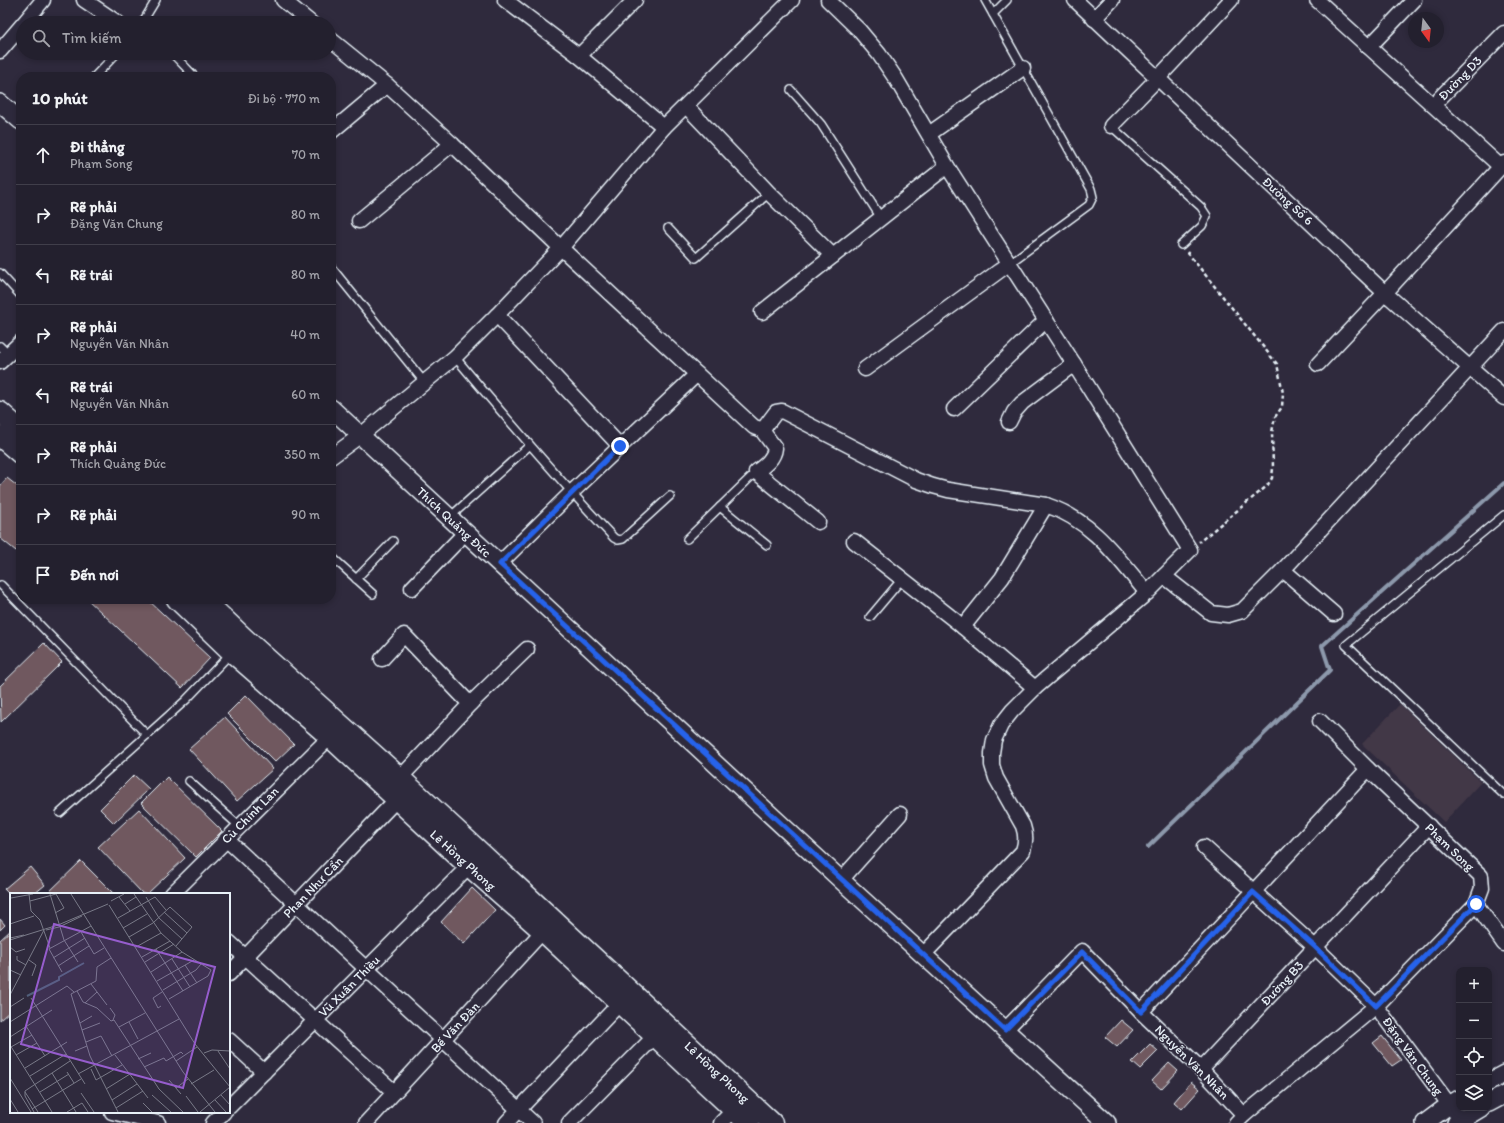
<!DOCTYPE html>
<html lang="vi">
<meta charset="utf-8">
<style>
:root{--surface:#23202e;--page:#2f2d3a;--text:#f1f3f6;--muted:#a3a3aa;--line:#403e4a}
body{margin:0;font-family:Itim,sans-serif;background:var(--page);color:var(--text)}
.controls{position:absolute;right:12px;bottom:12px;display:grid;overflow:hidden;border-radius:8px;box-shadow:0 2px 6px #0003}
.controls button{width:36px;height:36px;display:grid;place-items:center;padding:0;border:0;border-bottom:1px solid var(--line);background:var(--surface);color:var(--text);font:20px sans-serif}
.compass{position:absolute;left:1408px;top:12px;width:36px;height:36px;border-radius:50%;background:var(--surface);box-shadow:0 2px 6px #0003;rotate:165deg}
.stop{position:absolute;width:12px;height:12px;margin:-9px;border:3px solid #2563eb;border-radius:50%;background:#fff}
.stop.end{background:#2563eb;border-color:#fff;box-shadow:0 1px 4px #0008}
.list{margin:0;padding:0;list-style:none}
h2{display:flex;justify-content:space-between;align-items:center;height:52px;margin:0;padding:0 16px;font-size:17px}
h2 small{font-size:13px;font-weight:400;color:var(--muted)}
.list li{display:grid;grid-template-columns:26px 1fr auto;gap:12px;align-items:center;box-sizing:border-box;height:60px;padding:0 16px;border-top:1px solid var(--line)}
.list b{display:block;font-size:15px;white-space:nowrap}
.list p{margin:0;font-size:13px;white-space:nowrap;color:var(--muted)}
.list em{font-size:13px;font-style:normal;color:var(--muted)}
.icon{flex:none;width:22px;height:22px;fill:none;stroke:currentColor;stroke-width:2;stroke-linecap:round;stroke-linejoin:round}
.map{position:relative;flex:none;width:1504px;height:1123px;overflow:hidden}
.search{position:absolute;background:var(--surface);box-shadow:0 2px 6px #0003;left:16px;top:16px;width:320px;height:44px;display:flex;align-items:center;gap:10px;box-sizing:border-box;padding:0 14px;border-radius:22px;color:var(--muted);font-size:15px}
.panel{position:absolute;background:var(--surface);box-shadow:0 2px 6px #0003;left:16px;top:72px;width:320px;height:532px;border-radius:16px}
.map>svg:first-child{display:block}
.built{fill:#423847}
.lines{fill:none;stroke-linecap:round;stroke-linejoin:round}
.stream{stroke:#8d99ac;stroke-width:4}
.building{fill:#6f595e;stroke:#e8f1f8}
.service-casing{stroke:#e8f1f8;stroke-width:10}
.minor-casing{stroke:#e8f1f8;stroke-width:17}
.tertiary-casing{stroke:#e8f1f8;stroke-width:20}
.secondary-casing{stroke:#e8f1f8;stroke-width:23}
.path{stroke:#e8f1f8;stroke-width:2.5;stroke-dasharray:4 3;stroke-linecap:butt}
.service{stroke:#2f2a3d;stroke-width:7}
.minor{stroke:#2f2a3d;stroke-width:14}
.tertiary{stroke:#2f2a3d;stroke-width:17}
.secondary{stroke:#2f2a3d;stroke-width:20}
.route{stroke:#2563eb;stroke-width:5}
.labels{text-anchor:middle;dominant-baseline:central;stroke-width:3;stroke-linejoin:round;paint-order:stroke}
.street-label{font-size:13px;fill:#e8f1f8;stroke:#2f2a3d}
.inset-river{fill:none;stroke:#515f7a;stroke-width:2}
.inset-road{fill:none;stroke:#797a88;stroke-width:1}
.view{fill:#965dcd;fill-opacity:0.15;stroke:#965dcd;stroke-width:2}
.inset-edge{fill:none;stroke:#e8f1f8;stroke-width:2}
</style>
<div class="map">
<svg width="1504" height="1123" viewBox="0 0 1504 1123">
<rect width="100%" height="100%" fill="#2f2a3d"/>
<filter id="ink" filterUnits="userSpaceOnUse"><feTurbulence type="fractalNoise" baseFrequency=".025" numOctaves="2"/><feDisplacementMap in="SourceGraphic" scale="8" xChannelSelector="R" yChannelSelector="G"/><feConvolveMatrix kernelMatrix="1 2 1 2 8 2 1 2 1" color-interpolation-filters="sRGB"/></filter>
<g filter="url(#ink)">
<path class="built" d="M1400,704L1481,782L1444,822L1362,744Z"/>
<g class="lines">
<path class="stream" d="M1148,847L1330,670L1322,646L1504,483"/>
</g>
<g class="building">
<path d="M7,478L21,489V545L16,551L0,538V486Z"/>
<path d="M87,599H147L210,658L182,688Z"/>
<path d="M44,643L62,662L1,722L0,686Z"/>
<path d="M246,695L294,744L275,762L227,714Z"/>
<path d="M225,717L273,769L237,801L189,749Z"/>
<path d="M134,775L149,789L114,823L100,809Z"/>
<path d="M167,777L222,831L196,857L141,803Z"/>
<path d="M139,809L185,858L147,894H143L98,847Z"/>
<path d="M81,861L114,894H47Z"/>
<path d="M30,867L45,885L34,894H11V896L4,889Z"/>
<path d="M472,888L495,910L464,944L441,922Z"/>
<path d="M0,919L5,925L0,930Z"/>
<path d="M11,930V1010L0,1020V940Z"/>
<path d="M1121,1020L1133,1030L1117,1047L1105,1037Z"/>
<path d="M1382,1036L1401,1060L1392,1066L1373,1043Z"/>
<path d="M1150,1044L1158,1051L1140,1069L1132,1062Z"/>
<path d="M1169,1063L1178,1071L1161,1089L1152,1081Z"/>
<path d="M1191,1082L1200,1089L1182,1109L1174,1102Z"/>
</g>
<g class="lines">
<defs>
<g id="service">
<path d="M985,0L1091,189L1093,197L1089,205L1010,263"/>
<path d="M993,14L1007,0"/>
<path d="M142,23L156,0"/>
<path d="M172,53L195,77"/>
<path d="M94,77L117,53"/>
<path d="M791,90L821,124L881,218"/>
<path d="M1111,126L1201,207L1207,216L1202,226L1181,245"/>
<path d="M668,228L696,258L769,193"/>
<path d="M331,267L425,383"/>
<path d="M0,273L21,296"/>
<path d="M0,346L8,354"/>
<path d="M455,357C507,419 559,480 614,538L618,540L623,539L670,496"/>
<path d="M720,507L767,545"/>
<path d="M1504,515L1346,645L1504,795"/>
<path d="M450,517L529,446"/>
<path d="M687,539L756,472"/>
<path d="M331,556L373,594"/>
<path d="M356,579L393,541"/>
<path d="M1,585L147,735"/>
<path d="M870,617L902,579"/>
<path d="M189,781L239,826"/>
<path d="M60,813L186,700L231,653"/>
</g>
<g id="minor">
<path d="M84,0L118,23"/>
<path d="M283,0L311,23"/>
<path d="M505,0L579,56L664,127"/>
<path d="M828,0L859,30L879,54L896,79L947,166L1074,364L1190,550L1147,593L1035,688L1012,711L1001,725L994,740L992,753V765L996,778L1023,826C1026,835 1026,841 1023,851L923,955"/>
<path d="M1075,0L1385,293L1504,398"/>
<path d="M1317,0L1501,167"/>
<path d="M1094,19L1112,0"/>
<path d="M24,23L43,0"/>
<path d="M329,38L387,85L452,144L561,248L754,427L761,429L764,428L776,412L782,411L916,480L933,486L948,490L1046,505C1092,520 1117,557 1147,593"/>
<path d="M1369,47L1414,0"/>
<path d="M0,51L23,24"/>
<path d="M579,56L635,0"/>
<path d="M1433,105L1504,33"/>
<path d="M686,106L769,193L833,256L947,166"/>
<path d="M1111,126L1158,78L1231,0"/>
<path d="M331,132L387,85"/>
<path d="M929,134L1023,68"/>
<path d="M359,221L452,144"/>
<path d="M762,312L833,256"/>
<path d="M497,315L620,446"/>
<path d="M0,362L21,342"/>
<path d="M1318,364L1385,293L1504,163"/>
<path d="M865,369L1010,263"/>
<path d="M954,409L1046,320"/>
<path d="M1009,422L1014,412L1022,403L1074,364"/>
<path d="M761,429L775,448C774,459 764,466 756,472L818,522"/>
<path d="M331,457L361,435L455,357L497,315L561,248L664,127L792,0"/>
<path d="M854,541L957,622L1035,688"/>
<path d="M499,564L571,493L697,374"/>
<path d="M1283,570L1334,614"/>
<path d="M1164,576L1211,613L1228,615L1242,611L1283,570L1504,331"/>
<path d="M412,588L466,532"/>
<path d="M963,627L1002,578L1046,505"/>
<path d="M382,659L404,635L470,704L400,778"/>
<path d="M470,704L527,649"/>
<path d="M226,839L533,1123"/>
<path d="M1204,847L1315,947L1376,1006L1463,1123"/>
<path d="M841,880L900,814"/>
<path d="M172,894L330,737"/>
<path d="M1476,904L1504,944"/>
<path d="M229,942L394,1092"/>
<path d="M229,974L397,799"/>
<path d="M1141,1012L1368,769"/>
<path d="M1005,1030L1082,951L1141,1012L1201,1069L1244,1115"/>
<path d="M229,1040L264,1072"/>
<path d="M1201,1069L1429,826"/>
<path d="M229,1107L469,866"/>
<path d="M112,1112L158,1123"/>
<path d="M213,1123L224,1112"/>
<path d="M366,1123L543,931"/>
<path d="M506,1123L620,1003"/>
<path d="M569,1123L655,1036"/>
<path d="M721,1123L734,1110"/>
<path d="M1236,1123L1244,1115L1376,1006L1476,904L1482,888L1481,876L1368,769L1320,721"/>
</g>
<g id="tertiary">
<path d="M0,103L21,121"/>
<path d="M331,408L841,880L1107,1123"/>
<path d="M1489,1082L1504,1074"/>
<path d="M1489,1103L1504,1095"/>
<path d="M1425,1123L1449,1105L1459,1099"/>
<path d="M1456,1123L1481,1108"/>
</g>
<g id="secondary">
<path d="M0,412L21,431"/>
<path d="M0,436L21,454"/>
<path d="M177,599L232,652L330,737L459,857L543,931L748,1123"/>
<path d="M203,599L245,639L400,778L772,1123"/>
</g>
</defs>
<use href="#service" class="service-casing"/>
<use href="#minor" class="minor-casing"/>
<use href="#tertiary" class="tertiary-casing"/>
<use href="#secondary" class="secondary-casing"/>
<path class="path" d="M1187,252L1277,364L1283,393L1282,407L1275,417L1272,432L1273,468L1272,478L1267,486L1199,542"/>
<use href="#service" class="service"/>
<use href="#minor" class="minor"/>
<use href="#tertiary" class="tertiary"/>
<use href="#secondary" class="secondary"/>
</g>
</g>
<g class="lines" filter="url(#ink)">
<path class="route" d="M620,446L500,564L1005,1030L1082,952L1141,1012L1253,892L1315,947L1376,1006L1476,904"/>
</g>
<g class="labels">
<g class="street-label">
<text transform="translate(1460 78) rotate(-46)">Đường D3</text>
<text transform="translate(1288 201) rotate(43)">Đường Số 6</text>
<text transform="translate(454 522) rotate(43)">Thích Quảng Đức</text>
<text transform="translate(250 815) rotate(-45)">Cù Chính Lan</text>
<text transform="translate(1450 847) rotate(44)">Phạm Song</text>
<text transform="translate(463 860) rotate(42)">Lê Hồng Phong</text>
<text transform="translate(313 887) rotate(-46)">Phan Như Cẩn</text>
<text transform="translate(1282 983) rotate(-47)">Đường B3</text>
<text transform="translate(349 986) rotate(-45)">Vũ Xuân Thiều</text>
<text transform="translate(455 1027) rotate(-47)">Bế Văn Đàn</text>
<text transform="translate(1413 1056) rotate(54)">Đặng Văn Chung</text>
<text transform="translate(1192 1062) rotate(45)">Nguyễn Văn Nhân</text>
<text transform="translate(717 1072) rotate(43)">Lê Hồng Phong</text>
</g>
</g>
<g transform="translate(10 893)">
<rect width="220" height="220" fill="#2f2a3d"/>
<path class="inset-river" d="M17,103L49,87V84L74,70"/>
<path class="inset-road" d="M19,1L21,18L30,27L40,55M40,1L54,47L68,69M61,1L173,179L205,219M124,1L151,40L172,59L201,77L198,83L159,106M109,4L120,18M136,4L149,25L172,46M1,5L23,1M20,8L46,1L54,15L45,20M101,8L114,1M115,11L126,4M99,12L185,151L220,194M154,19L177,40M108,25L145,4L156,17M0,31L24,23M113,35L137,21M36,37L49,34L72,23M71,39L84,61L94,55M119,44L143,30L160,14L182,34L166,53M0,45L14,42M0,47L48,32L98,11M0,54L6,59L15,56M126,54L151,40M146,56L173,98M7,63V67L16,72M132,64L160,48M43,65L75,45M101,65L87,74L86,88L61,101L80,163L108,219M162,66L180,94M19,67L26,72L22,83M135,69L164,51M175,72L187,90M48,73L79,53M0,77L11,82M52,79L39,56L81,33M141,79L172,59M147,88L184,67M81,91L97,112M153,97L186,77L191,71M67,98L73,109L87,115L101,128L104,127L149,196L173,219M0,102L34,37M21,105L75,191M75,110L87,99M151,113L148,115L143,105L152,99M0,114L14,105M100,115L105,122L103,127M0,129L57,93L64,99M119,129L128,146M70,130L82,123M16,133L35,163M109,134L135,120M72,137L90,130M0,144L42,117M76,149L91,143L102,163M0,152L42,219M1,154L22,142M65,158L77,153M208,158L220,176M194,160L202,157L220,158M6,162L27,150M105,162L138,205M128,166L141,160M166,168L187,154M134,174L154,165L156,168L171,159L173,161M15,175L57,149M81,176L86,187L112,172M57,179L64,190M42,180L66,219M68,181L169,126M20,183L56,161M0,185L21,219M159,187L171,201M181,191L204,177M166,195L178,186M96,196L120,181M15,199L28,219M30,199L59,181M71,200L84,219M142,202L161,219M211,202L220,212M176,203L188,219M0,206L8,219M102,207L127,191M205,207L216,219M133,210L142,219M106,215L133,198M22,216L71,186M24,219L15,203V198L60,168M57,219L72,210L78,219M190,219L220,194"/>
<path class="view" d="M44,31L205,74L173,195L11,151Z"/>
<rect width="220" height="220" class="inset-edge"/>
</g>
</svg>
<div class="controls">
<button>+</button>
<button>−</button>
<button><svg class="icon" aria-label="locate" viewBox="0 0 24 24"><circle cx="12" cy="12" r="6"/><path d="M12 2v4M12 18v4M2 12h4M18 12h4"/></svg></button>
<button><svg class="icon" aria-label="layers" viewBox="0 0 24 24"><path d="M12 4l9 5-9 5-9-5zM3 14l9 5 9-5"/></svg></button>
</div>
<svg class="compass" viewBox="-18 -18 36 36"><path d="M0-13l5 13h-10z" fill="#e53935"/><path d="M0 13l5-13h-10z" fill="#a3a3aa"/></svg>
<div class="stop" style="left:1476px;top:904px"></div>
<div class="stop end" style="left:620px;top:446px"></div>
<div class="search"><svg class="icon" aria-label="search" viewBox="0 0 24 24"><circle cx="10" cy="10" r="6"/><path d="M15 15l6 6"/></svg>Tìm kiếm</div>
<section class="panel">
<h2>10 phút<small>Đi bộ · 770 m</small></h2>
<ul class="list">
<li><svg class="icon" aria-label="ahead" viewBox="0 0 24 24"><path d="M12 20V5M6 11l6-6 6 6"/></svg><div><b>Đi thẳng</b><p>Phạm Song</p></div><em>70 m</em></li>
<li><svg class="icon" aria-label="right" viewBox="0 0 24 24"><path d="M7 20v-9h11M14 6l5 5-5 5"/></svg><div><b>Rẽ phải</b><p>Đặng Văn Chung</p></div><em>80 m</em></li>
<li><svg class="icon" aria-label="left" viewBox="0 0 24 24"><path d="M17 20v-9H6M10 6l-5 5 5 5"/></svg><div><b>Rẽ trái</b></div><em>80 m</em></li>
<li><svg class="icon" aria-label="right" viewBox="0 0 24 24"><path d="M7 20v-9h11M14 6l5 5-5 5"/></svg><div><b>Rẽ phải</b><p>Nguyễn Văn Nhân</p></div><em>40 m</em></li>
<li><svg class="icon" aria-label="left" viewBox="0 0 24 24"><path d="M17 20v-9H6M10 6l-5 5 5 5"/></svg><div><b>Rẽ trái</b><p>Nguyễn Văn Nhân</p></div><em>60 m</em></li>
<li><svg class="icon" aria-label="right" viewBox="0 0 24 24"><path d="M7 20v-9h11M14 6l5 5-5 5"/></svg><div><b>Rẽ phải</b><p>Thích Quảng Đức</p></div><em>350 m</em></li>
<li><svg class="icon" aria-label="right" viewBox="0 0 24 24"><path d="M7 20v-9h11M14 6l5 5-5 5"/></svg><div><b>Rẽ phải</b></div><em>90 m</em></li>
<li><svg class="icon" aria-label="arrive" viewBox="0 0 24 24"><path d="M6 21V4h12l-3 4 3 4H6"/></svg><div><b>Đến nơi</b></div></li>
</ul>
</section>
</div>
